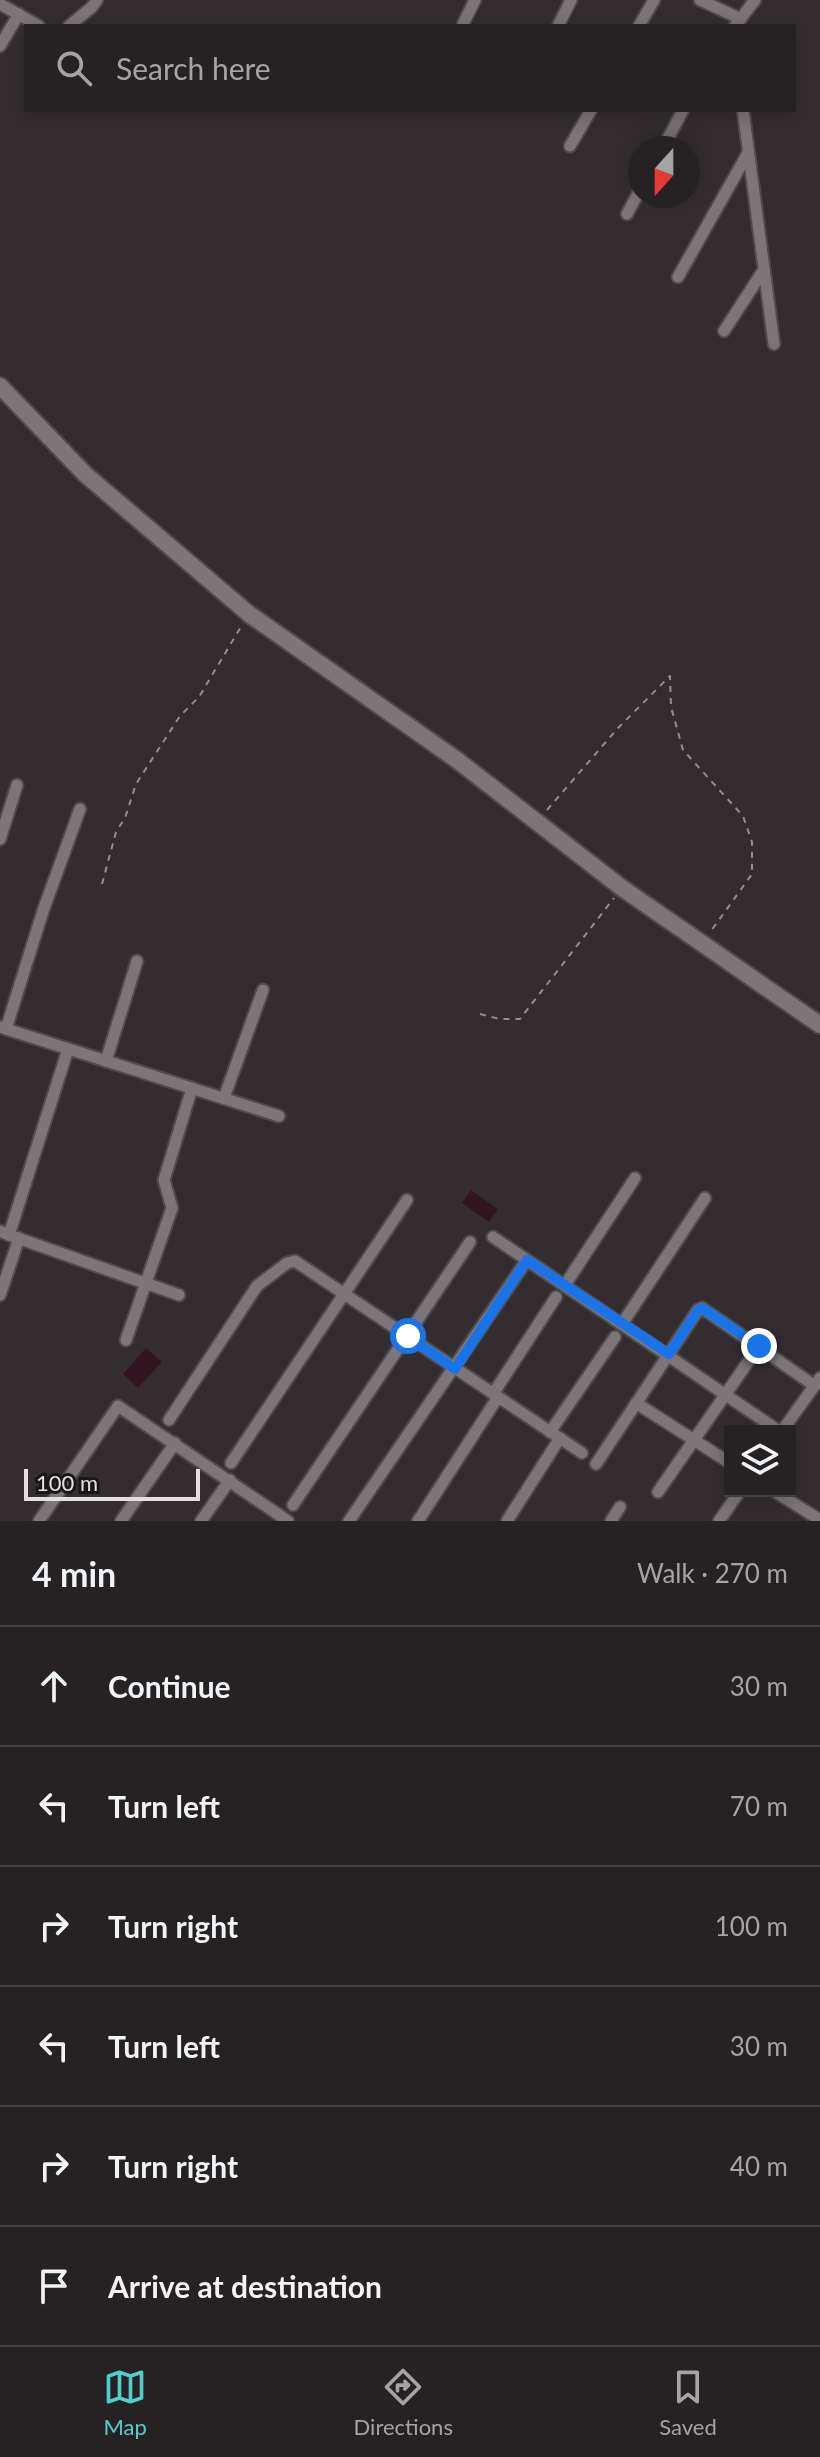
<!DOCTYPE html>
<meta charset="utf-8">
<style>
:root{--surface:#262223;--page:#2e2a2b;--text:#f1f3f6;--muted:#a4a4a6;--line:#423f41;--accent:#53cdca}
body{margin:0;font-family:Lato,sans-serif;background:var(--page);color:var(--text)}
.controls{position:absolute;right:24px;bottom:24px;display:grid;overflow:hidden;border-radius:0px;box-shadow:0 4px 20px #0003}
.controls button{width:72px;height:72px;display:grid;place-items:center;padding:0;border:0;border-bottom:2px solid var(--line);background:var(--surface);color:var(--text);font:40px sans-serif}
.compass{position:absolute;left:628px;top:136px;width:72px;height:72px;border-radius:50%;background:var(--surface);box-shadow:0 4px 20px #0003;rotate:201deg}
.scale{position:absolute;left:24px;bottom:20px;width:176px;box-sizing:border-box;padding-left:8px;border:4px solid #e3dfe1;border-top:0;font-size:22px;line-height:28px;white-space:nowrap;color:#e3dfe1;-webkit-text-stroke:6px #191617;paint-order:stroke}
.stop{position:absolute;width:24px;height:24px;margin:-18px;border:6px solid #1a73e8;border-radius:50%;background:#fff}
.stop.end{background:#1a73e8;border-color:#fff;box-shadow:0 2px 8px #0008}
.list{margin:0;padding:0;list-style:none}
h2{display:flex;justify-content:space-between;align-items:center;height:104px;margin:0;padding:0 32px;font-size:34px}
h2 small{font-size:26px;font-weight:400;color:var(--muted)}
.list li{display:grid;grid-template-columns:52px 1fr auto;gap:24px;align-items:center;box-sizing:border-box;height:120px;padding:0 32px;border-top:2px solid var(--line)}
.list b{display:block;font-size:30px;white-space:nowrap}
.list em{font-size:26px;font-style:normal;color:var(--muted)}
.icon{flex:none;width:44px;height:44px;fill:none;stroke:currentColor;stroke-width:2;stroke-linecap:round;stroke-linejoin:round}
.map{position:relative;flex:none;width:820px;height:1521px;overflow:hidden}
.search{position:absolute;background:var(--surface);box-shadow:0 4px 20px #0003;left:24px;right:24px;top:24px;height:88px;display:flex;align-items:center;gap:20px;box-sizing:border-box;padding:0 28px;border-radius:0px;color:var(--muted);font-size:30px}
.sheet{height:824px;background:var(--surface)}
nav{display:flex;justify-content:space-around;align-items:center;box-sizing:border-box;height:112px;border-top:2px solid var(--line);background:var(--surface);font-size:22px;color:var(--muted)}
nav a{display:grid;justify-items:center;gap:4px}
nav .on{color:var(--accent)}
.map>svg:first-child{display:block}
.water{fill:#311622}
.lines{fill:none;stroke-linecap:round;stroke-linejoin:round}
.street-casing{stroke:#4f4a4c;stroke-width:15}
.secondary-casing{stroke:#4f4a4c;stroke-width:20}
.path{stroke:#938e90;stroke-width:2;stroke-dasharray:6 6;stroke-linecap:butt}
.street{stroke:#7d7578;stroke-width:11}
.secondary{stroke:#7d7578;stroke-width:16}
.route{stroke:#1a73e8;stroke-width:10}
</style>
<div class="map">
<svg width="820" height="1521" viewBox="0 0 820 1521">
<rect width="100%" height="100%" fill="#332d2f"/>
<g class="water">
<path d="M471,1190L498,1209L489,1222L462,1203Z"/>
<path d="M146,1348L162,1362L138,1388L123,1374Z"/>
</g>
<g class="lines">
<defs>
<g id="street">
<path d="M700,0L741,19"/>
<path d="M0,4L39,26"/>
<path d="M463,24L475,0"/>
<path d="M69,26L92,7L97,0"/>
<path d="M558,26L571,0"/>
<path d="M639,26L654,0"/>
<path d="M735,26L755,0"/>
<path d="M0,46L19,14"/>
<path d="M743,110L774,344"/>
<path d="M570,146L591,110"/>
<path d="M663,148L683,110"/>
<path d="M627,214L640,190"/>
<path d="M678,277L748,153"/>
<path d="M724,331L763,271"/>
<path d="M0,839L17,785"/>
<path d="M1,1027L6,1029L43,911L80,809"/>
<path d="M6,1029L279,1116"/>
<path d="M106,1061L137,961"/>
<path d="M224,1098L263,990"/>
<path d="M0,1231L9,1235L68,1049"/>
<path d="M9,1235L179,1295"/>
<path d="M493,1237L779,1431"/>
<path d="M565,1285L635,1178"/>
<path d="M0,1295L19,1238"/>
<path d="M622,1324L705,1198"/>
<path d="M126,1340L172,1208L164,1180L192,1088"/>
<path d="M493,1394L556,1297"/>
<path d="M636,1403L730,1463"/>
<path d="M169,1420L257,1286L287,1263L295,1261L582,1453"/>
<path d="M782,1431L820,1378"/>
<path d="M550,1432L615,1337"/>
<path d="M231,1463L407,1200"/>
<path d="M596,1464L698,1310L702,1308L815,1386"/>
<path d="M774,1491L820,1520"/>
<path d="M658,1492L759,1346"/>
<path d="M293,1505L470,1242"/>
<path d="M39,1521L118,1406L288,1521"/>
<path d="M121,1521L175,1443"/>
<path d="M201,1521L230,1480"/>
<path d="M349,1521L527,1260"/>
<path d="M418,1521L498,1397"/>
<path d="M507,1521L560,1438"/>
<path d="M611,1521L620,1507"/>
<path d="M719,1521L740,1491"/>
</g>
<path id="secondary" d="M0,386L86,475L249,614L457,760L622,888L820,1025"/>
</defs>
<use href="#street" class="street-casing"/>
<use href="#secondary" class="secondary-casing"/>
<g class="path">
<path d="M547,810L618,728L670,676L671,707L683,750L743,816L752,842V874L711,931"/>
<path d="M102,884L116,832L125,818L136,784L180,716L199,697L242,625"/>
<path d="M480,1014L500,1019H520L614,898"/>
</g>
<use href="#street" class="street"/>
<use href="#secondary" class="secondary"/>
</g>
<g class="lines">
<path class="route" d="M408,1336L455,1369L527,1260L669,1354L698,1310L702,1308L759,1346"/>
</g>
</svg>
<div class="controls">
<button><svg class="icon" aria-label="layers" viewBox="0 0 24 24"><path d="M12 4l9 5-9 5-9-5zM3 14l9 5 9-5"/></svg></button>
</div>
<svg class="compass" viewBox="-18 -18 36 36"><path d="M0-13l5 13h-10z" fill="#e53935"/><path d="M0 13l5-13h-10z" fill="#a4a4a6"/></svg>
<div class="scale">100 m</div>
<div class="stop" style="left:408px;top:1336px"></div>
<div class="stop end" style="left:759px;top:1346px"></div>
<div class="search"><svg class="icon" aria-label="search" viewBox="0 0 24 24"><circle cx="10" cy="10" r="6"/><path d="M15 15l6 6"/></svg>Search here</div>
</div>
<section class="sheet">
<h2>4 min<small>Walk · 270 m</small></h2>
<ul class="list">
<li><svg class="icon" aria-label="ahead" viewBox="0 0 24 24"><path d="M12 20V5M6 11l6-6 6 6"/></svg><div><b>Continue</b></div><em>30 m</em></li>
<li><svg class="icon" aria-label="left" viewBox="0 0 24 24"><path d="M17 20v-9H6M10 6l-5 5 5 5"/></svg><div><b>Turn left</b></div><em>70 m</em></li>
<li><svg class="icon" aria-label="right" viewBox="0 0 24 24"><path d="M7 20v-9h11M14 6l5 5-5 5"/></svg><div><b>Turn right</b></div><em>100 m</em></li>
<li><svg class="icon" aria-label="left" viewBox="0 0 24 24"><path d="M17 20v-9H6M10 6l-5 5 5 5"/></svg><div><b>Turn left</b></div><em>30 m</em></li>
<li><svg class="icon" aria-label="right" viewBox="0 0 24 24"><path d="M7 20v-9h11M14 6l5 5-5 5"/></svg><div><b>Turn right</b></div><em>40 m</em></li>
<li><svg class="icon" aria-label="arrive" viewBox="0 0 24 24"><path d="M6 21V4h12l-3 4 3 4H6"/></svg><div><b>Arrive at destination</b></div></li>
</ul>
</section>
<nav>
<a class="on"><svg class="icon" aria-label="map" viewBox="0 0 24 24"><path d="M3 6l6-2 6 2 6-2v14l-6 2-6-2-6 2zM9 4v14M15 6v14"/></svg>Map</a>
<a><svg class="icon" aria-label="directions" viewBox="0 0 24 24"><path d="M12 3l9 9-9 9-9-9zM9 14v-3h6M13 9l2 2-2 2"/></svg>Directions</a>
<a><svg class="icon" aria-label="saved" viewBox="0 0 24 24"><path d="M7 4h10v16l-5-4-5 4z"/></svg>Saved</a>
</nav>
